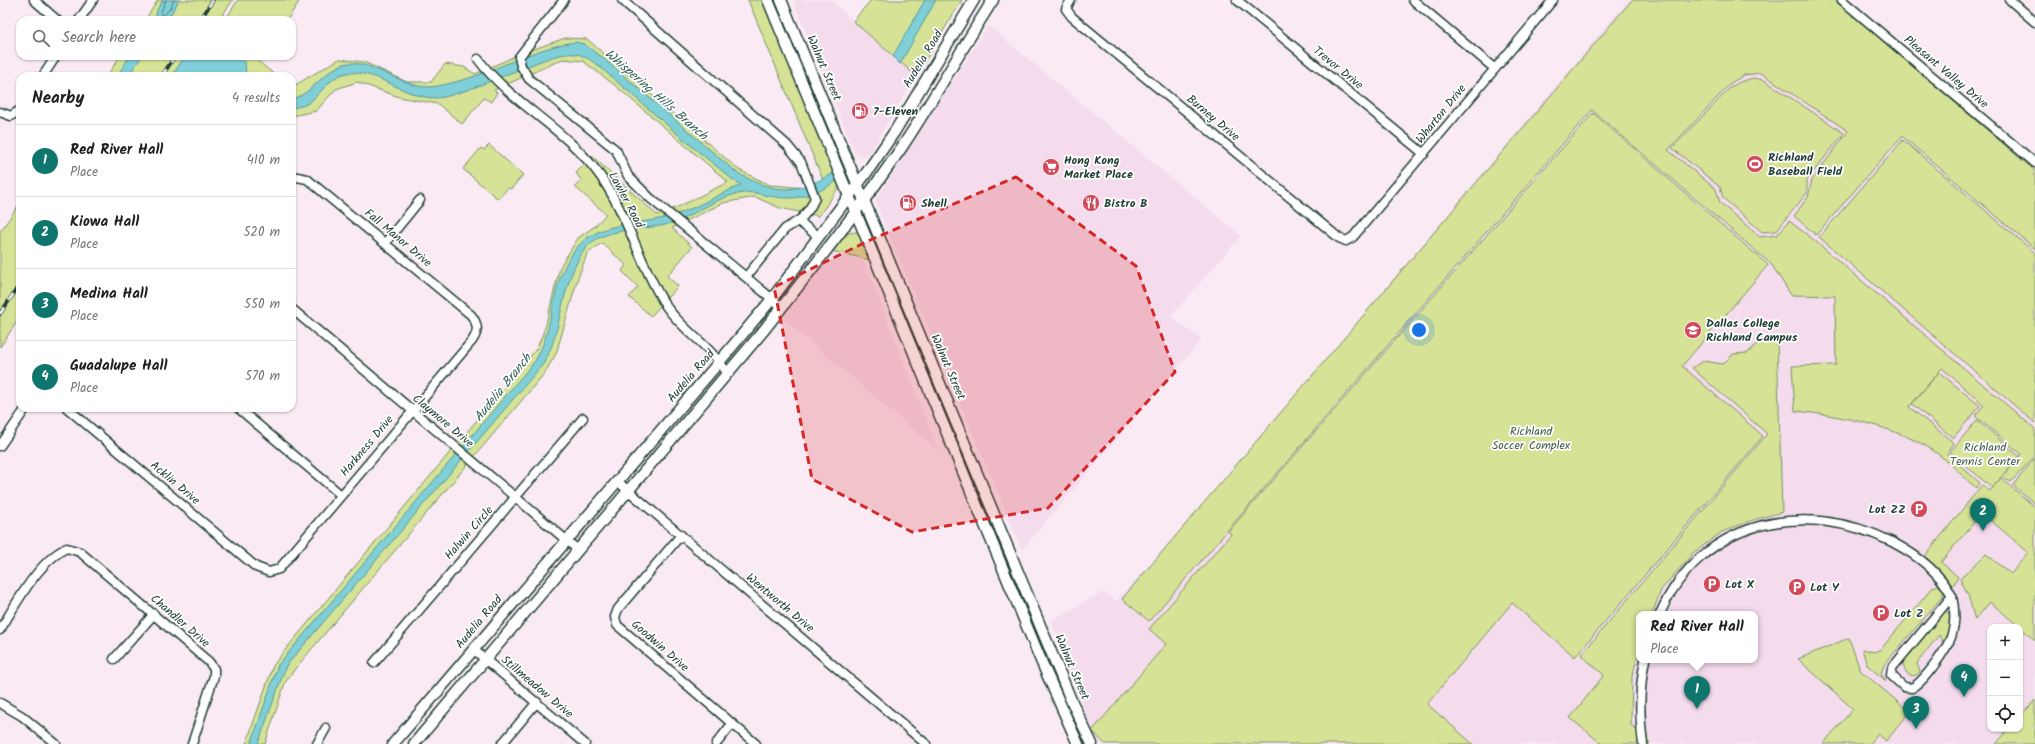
<!DOCTYPE html>
<meta charset="utf-8">
<style>
:root{--surface:#fff;--page:#f2f2f2;--text:#202124;--muted:#757577;--line:#e0e0e0;--accent:#0f766e}
body{margin:0;font-family:Kalam,sans-serif;background:var(--page);color:var(--text)}
.controls{position:absolute;right:12px;bottom:12px;display:grid;overflow:hidden;border-radius:8px;box-shadow:0 1px 3px #0004}
.controls button{width:36px;height:36px;display:grid;place-items:center;padding:0;border:0;border-bottom:1px solid var(--line);background:var(--surface);color:var(--text);font:20px sans-serif}
.you{position:absolute;left:1419px;top:330px;width:14px;height:14px;margin:-10px;border:3px solid #fff;border-radius:50%;background:#1a73e8;box-shadow:0 0 0 6px #1a73e833}
.badge{display:grid;place-items:center;width:26px;height:26px;border-radius:50%;background:var(--accent);color:#fff;font-size:13px;font-weight:700}
.pin{position:absolute;translate:-50% -33px;filter:drop-shadow(0 1px 2px #0008)}
.pin::after{content:'';position:absolute;top:21px;width:14px;height:12px;background:inherit;clip-path:polygon(0 0,100% 0,50% 100%)}
.popup{position:absolute;left:1636px;top:611px;width:122px;height:52px;box-sizing:border-box;display:grid;place-content:center;border-radius:8px;background:var(--surface);filter:drop-shadow(0 1px 3px #0005);font-size:13px;white-space:nowrap;color:var(--muted)}
.popup b{font-size:15px;color:var(--text)}
.popup::after{content:'';position:absolute;left:50%;top:100%;margin-left:-8px;border:8px solid transparent;border-top-color:var(--surface)}
.list{margin:0;padding:0;list-style:none}
h2{display:flex;justify-content:space-between;align-items:center;height:52px;margin:0;padding:0 16px;font-size:17px}
h2 small{font-size:13px;font-weight:400;color:var(--muted)}
.list li{display:grid;grid-template-columns:26px 1fr auto;gap:12px;align-items:center;box-sizing:border-box;height:72px;padding:0 16px;border-top:1px solid var(--line)}
.list b{display:block;font-size:15px;white-space:nowrap}
.list p{margin:0;font-size:13px;white-space:nowrap;color:var(--muted)}
.list em{font-size:13px;font-style:normal;color:var(--muted)}
.icon{flex:none;width:22px;height:22px;fill:none;stroke:currentColor;stroke-width:2;stroke-linecap:round;stroke-linejoin:round}
.map{position:relative;flex:none;width:2035px;height:744px;overflow:hidden}
.search{position:absolute;background:var(--surface);box-shadow:0 1px 3px #0004;left:16px;top:16px;width:280px;height:44px;display:flex;align-items:center;gap:10px;box-sizing:border-box;padding:0 14px;border-radius:12px;color:var(--muted);font-size:15px}
.panel{position:absolute;background:var(--surface);box-shadow:0 1px 3px #0004;left:16px;top:72px;width:280px;height:340px;border-radius:12px}
.map>svg:first-child{display:block}
.built{fill:#f4dced;fill-rule:evenodd}
.green{fill:#d6e396;stroke:#7a9065}
.water{fill:#7fcfd9;stroke:#599597}
.lines{fill:none;stroke-linecap:round;stroke-linejoin:round}
.shore{stroke:#457776;stroke-width:1}
.minor-casing{stroke:#1f3d34;stroke-width:11}
.major-casing{stroke:#1f3d34;stroke-width:13}
.minor{stroke:#fff;stroke-width:8}
.major{stroke:#fff;stroke-width:10}
.rail-casing{stroke:#1f3d34;stroke-width:4}
.rail{stroke:#fff;stroke-width:2.5;stroke-dasharray:8;stroke-linecap:butt}
.marked{fill:#d62828;fill-opacity:0.2;stroke:#d62828;stroke-width:3;stroke-dasharray:8 5;stroke-linejoin:round}
.labels{text-anchor:middle;dominant-baseline:central;stroke-width:3.5;stroke-linejoin:round;paint-order:stroke}
.street-label{font-size:12px;fill:#1f3d34;stroke:#fff}
.poi-label{font-size:12px;font-weight:bold;fill:#1f3d34;stroke:#fff;text-anchor:start}
.park-label{font-size:12px;fill:#445e48;stroke:#fff}
.water-label{font-size:13px;font-style:italic;fill:#37625d;stroke:#fff}
</style>
<div class="map">
<svg width="2035" height="744" viewBox="0 0 2035 744">
<rect width="100%" height="100%" fill="#f9eaf4"/>
<filter id="ink" filterUnits="userSpaceOnUse"><feTurbulence type="fractalNoise" baseFrequency=".025" numOctaves="2"/><feDisplacementMap in="SourceGraphic" scale="8" xChannelSelector="R" yChannelSelector="G"/><feConvolveMatrix kernelMatrix="1 2 1 2 8 2 1 2 1" color-interpolation-filters="sRGB"/></filter>
<g filter="url(#ink)">
<g class="built">
<path d="M793,0H830L916,76L867,157L856,155Z"/>
<path d="M1628,0H1849L2035,159V744H1099L1092,731L1051,620L1104,592L1116,601L1206,502ZM1639,614H1755V660H1639ZM1990,627H2020V729H1990Z"/>
<path d="M988,26L1241,236L1171,316L1201,340L1022,550L875,201Z"/>
<path d="M830,253L863,259L938,450L783,319Z"/>
</g>
<g class="green">
<path d="M158,0H233L219,20H145Z"/>
<path d="M238,0H300L287,20H225Z"/>
<path d="M748,0H764L839,187L819,216L780,208L755,197L723,203L672,228L692,247L667,276L678,286L651,316L629,297L638,287L622,271L626,265L602,243L587,254L578,278L556,354L544,374L294,670L285,683L265,744H246L273,666L281,655L537,348L545,328L560,267L578,238L595,226L606,214L575,187L581,180L576,173L592,156L657,215L680,206L728,182L617,87L583,61L563,59L494,90L497,93L491,102L484,98L462,124L438,104L399,97L357,82L336,89L316,111L292,116V87L339,59L364,62L407,82H431L445,64L464,67L475,74L520,54L565,38L587,39L739,170L770,185L806,188L823,180Z"/>
<path d="M871,0H962L916,76L853,21Z"/>
<path d="M1632,0H1835L2035,171V249L1902,136L1816,235L1794,216L1808,197L1812,180L1848,131L1761,73L1744,75L1731,83L1668,150L1716,189L1720,203L1760,237L1777,235L1789,221L1814,240L2035,429V456L2011,482L2003,477L2021,454L1975,416L1984,405L1942,368L1909,407L1954,443L1947,454L1980,483L1976,488C1959,473 1943,455 1924,445C1885,424 1837,415 1795,411L1792,366L1836,365L1835,296L1791,295L1771,264L1592,110L1149,621L1122,599Z"/>
<path d="M120,56H252L276,76H107Z"/>
<path d="M1753,78L1764,80L1844,133L1807,180V193L1776,231L1762,232L1723,198L1720,187L1672,148L1731,87L1740,82Z"/>
<path d="M1593,113L1768,265L1682,366L1763,436L1575,657L1512,603L1427,704L1473,744H1105L1092,731L1166,644L1149,629L1231,534L1228,532Z"/>
<path d="M1903,140L2035,253V423L1819,237Z"/>
<path d="M489,145L523,175L511,189L508,188L498,199L463,169L481,148L484,150Z"/>
<path d="M20,203V317L0,347V232Z"/>
<path d="M858,232L870,260L832,251L848,233Z"/>
<path d="M1762,338L1777,339L1782,512L1750,521L1722,532L1693,553L1661,590L1652,614H1639V653L1632,676L1631,725L1650,744H1602L1570,718L1604,675L1581,655L1767,434L1692,368L1703,361L1723,364L1733,354L1748,353Z"/>
<path d="M1939,372L1980,406L1953,438L1912,404Z"/>
<path d="M1977,420L2019,456L1992,488L1950,452Z"/>
<path d="M2035,458V504L2013,485Z"/>
<path d="M2001,478L2035,507V640L1990,602L1975,620L1968,595L1960,579L1986,554L2011,574L2028,552L1982,513L1941,562L1958,577L1953,586L1925,556L1982,485L1990,491Z"/>
<path d="M1938,585L1943,590V596L1884,665L1881,673L1886,681L1867,665L1862,649L1874,652L1881,649L1933,587Z"/>
<path d="M1946,610L1950,616V627L1943,643L1939,635L1917,663L1920,672C1911,681 1903,672 1903,662Z"/>
<path d="M1849,638L1860,670L1910,712L1886,741L1878,734L1870,744H1823L1853,709L1798,659Z"/>
<path d="M2035,700V744H1996L2009,729H2020V717Z"/>
</g>
<g class="water">
<path d="M163,0H177L178,2L167,20H155L157,10Z"/>
<path d="M925,0H936L900,64L893,56Z"/>
<path d="M576,42L584,44L602,57L736,172C776,195 795,194 836,172L838,180C820,193 798,201 776,197C764,196 755,191 743,193C715,196 693,218 665,225C642,230 601,228 586,248C560,281 564,327 544,363L286,666L258,744H251L278,665L535,361C553,332 550,296 565,266C589,216 631,229 675,215C698,207 719,194 741,185L732,179L689,144L600,67C593,62 585,55 576,54C560,52 541,61 526,67C499,77 472,90 444,97C410,104 381,69 347,73C329,76 321,95 307,104C303,106 297,107 292,108V99C311,95 324,70 344,64C367,57 402,87 428,87C437,87 447,84 455,82C496,72 534,47 576,42Z"/>
<path d="M130,56H142L128,76H117Z"/>
<path d="M185,56H240L245,62L246,76H172Z"/>
</g>
<g class="lines">
<path class="shore" d="M166,0L161,12L162,18L171,7L174,0"/>
<defs>
<g id="minor">
<path d="M34,0L57,20"/>
<path d="M564,0L519,57L521,66L529,79L616,150L628,176L650,198L782,307"/>
<path d="M622,0L787,145L801,162L815,198L810,208L801,219L785,229L746,277"/>
<path d="M1071,0L1066,9L1072,17L1339,238L1346,241L1353,237L1553,0"/>
<path d="M1237,0L1424,154"/>
<path d="M1413,0L1495,69"/>
<path d="M1842,0L2035,163"/>
<path d="M2010,0L2035,22"/>
<path d="M79,20L93,0"/>
<path d="M478,59C510,102 561,126 595,169C627,209 638,263 666,306C683,331 712,347 727,373"/>
<path d="M43,76L56,56"/>
<path d="M0,112L11,116L20,110"/>
<path d="M798,221L818,236"/>
<path d="M385,243L420,200"/>
<path d="M292,309L578,550"/>
<path d="M67,408L256,567L269,572L279,569L472,341C479,331 478,324 471,315L307,179L292,176"/>
<path d="M238,408L341,495"/>
<path d="M0,446L26,408"/>
<path d="M617,481L926,744"/>
<path d="M681,535L618,609L615,617L617,625L756,744"/>
<path d="M1952,596C1959,629 1951,643 1932,668C1926,675 1921,683 1912,688L1904,687L1891,675L1892,668Z"/>
<path d="M1660,614C1700,520 1805,498 1892,542C1915,554 1940,572 1952,596"/>
<path d="M0,630C16,604 39,560 67,548L80,552L209,662L214,669V676L192,744"/>
<path d="M473,649L585,744"/>
<path d="M114,659L154,614"/>
<path d="M374,663L583,418"/>
<path d="M0,703L22,716L56,744"/>
<path d="M317,744L326,728"/>
<path d="M502,744L537,702"/>
<path d="M716,744L732,724"/>
<path d="M1643,744C1639,715 1639,689 1645,660"/>
</g>
<g id="major">
<path d="M768,0L1042,663L1078,744"/>
<path d="M781,0L1071,700L1092,744"/>
<path d="M393,744L720,361L772,299L867,172L895,131L974,0"/>
<path d="M414,744L764,330C811,270 859,210 902,147C934,99 962,48 993,0"/>
</g>
</defs>
<use href="#minor" class="minor-casing"/>
<use href="#major" class="major-casing"/>
<use href="#minor" class="minor"/>
<use href="#major" class="major"/>
<defs>
<g id="rail">
<path d="M200,20L213,0"/>
<path d="M162,76L175,56"/>
<path d="M0,314L20,284"/>
</g>
</defs>
<use href="#rail" class="rail-casing"/>
<use href="#rail" class="rail"/>
</g>
</g>
<path class="marked" d="M1016,177L1136,266L1175,372L1048,508L912,532L812,479L774,287L868,241Z"/>
<defs>
<symbol id="fuel-disc" viewBox="-11 -11 22 22"><circle r="9.5" fill="#d1495b" stroke="#fff"/><path d="M-5.5-6h7V0h2V4h1.3V-2.5L3-4.5l.8-.8L6-3V5H2.5V1h-1V6h-7ZM-4.2-4.7v3.2H.2V-4.7Z" fill="#fff"/></symbol>
<symbol id="stadium-disc" viewBox="-11 -11 22 22"><circle r="9.5" fill="#d1495b" stroke="#fff"/><path d="M0-5a6.5 5 0 1 0 0 10a6.5 5 0 1 0 0-10ZM-3.5-1.8h7v3.6h-7Z" fill="#fff"/></symbol>
<symbol id="supermarket-disc" viewBox="-11 -11 22 22"><circle r="9.5" fill="#d1495b" stroke="#fff"/><path d="M-6-5.5h2.5l.6 2H6L4.5 2H-2.5L-4.4-4H-6ZM-1.5 3.2a1.3 1.3 0 1 0 .1 0ZM3 3.2a1.3 1.3 0 1 0 .1 0Z" fill="#fff"/></symbol>
<symbol id="restaurant-disc" viewBox="-11 -11 22 22"><circle r="9.5" fill="#d1495b" stroke="#fff"/><path d="M-5-6h1v4h1v-4h1v4h1v-4h1v5L-1.5 .5V6h-2V.5L-5-1ZM5-6V6H3V1.5H1.5Q1.5-4 5-6Z" fill="#fff"/></symbol>
<symbol id="university-disc" viewBox="-11 -11 22 22"><circle r="9.5" fill="#d1495b" stroke="#fff"/><path d="M0-5L7-2L0 1L-7-2ZM-4 1L0 2.5L4 1V4Q0 6-4 4Z" fill="#fff"/></symbol>
<symbol id="parking-disc" viewBox="-11 -11 22 22"><circle r="9.5" fill="#d1495b" stroke="#fff"/><path d="M-3.5-5.5H1a3.5 3.5 0 0 1 0 7H-1V5.5H-3.5ZM-1-3.4V-.6H.8a1.4 1.4 0 0 0 0-2.8Z" fill="#fff"/></symbol>
</defs>
<g fill-rule="evenodd">
<use href="#fuel-disc" x="850" y="101" width="20" height="20"/>
<use href="#stadium-disc" x="1745" y="154" width="20" height="20"/>
<use href="#supermarket-disc" x="1041" y="157" width="20" height="20"/>
<use href="#fuel-disc" x="898" y="193" width="20" height="20"/>
<use href="#restaurant-disc" x="1081" y="193" width="20" height="20"/>
<use href="#university-disc" x="1683" y="320" width="20" height="20"/>
<use href="#parking-disc" x="1909" y="499" width="20" height="20"/>
<use href="#parking-disc" x="1702" y="574" width="20" height="20"/>
<use href="#parking-disc" x="1787" y="577" width="20" height="20"/>
<use href="#parking-disc" x="1871" y="603" width="20" height="20"/>
</g>
<g class="labels">
<g class="street-label">
<text transform="translate(923 59) rotate(-59)">Audelia Road</text>
<text transform="translate(824 68) rotate(67)">Walnut Street</text>
<text transform="translate(1338 68) rotate(39)">Trevor Drive</text>
<text transform="translate(1946 72) rotate(40)">Pleasant Valley Drive</text>
<text transform="translate(1441 114) rotate(-51)">Wharton Drive</text>
<text transform="translate(1213 118) rotate(40)">Burney Drive</text>
<text transform="translate(626 200) rotate(62)">Lawler Road</text>
<text transform="translate(398 238) rotate(40)">Fall Manor Drive</text>
<text transform="translate(948 367) rotate(67)">Walnut Street</text>
<text transform="translate(691 376) rotate(-49)">Audelia Road</text>
<text transform="translate(443 421) rotate(40)">Claymore Drive</text>
<text transform="translate(367 446) rotate(-50)">Harkness Drive</text>
<text transform="translate(175 483) rotate(40)">Acklin Drive</text>
<text transform="translate(469 533) rotate(-49)">Halwin Circle</text>
<text transform="translate(780 603) rotate(40)">Wentworth Drive</text>
<text transform="translate(180 621) rotate(41)">Chandler Drive</text>
<text transform="translate(479 622) rotate(-50)">Audelia Road</text>
<text transform="translate(660 646) rotate(41)">Goodwin Drive</text>
<text transform="translate(1072 667) rotate(67)">Walnut Street</text>
<text transform="translate(537 687) rotate(40)">Stillmeadow Drive</text>
</g>
<g class="poi-label">
<text x="873" y="111">7-Eleven</text>
<text x="1768" y="157">Richland<tspan x="1768" dy="14">Baseball Field</tspan></text>
<text x="1064" y="160">Hong Kong<tspan x="1064" dy="14">Market Place</tspan></text>
<text x="921" y="203">Shell</text>
<text x="1104" y="203">Bistro B</text>
<text x="1706" y="323">Dallas College<tspan x="1706" dy="14">Richland Campus</tspan></text>
<text x="1906" y="509" text-anchor="end">Lot ZZ</text>
<text x="1725" y="584">Lot X</text>
<text x="1810" y="587">Lot Y</text>
<text x="1894" y="613">Lot Z</text>
</g>
<g class="park-label">
<text x="1531" y="431">Richland<tspan x="1531" dy="14">Soccer Complex</tspan></text>
<text x="1985" y="447">Richland<tspan x="1985" dy="14">Tennis Center</tspan></text>
</g>
<g class="water-label">
<text transform="translate(656 95) rotate(41)">Whispering Hills Branch</text>
<text transform="translate(503 388) rotate(-51)">Audelia Branch</text>
</g>
</g>
</svg>
<div class="controls">
<button>+</button>
<button>−</button>
<button><svg class="icon" aria-label="locate" viewBox="0 0 24 24"><circle cx="12" cy="12" r="6"/><path d="M12 2v4M12 18v4M2 12h4M18 12h4"/></svg></button>
</div>
<div class="you"></div>
<div class="pin badge" style="left:1697px;top:709px">1</div>
<div class="popup"><b>Red River Hall</b>Place</div>
<div class="pin badge" style="left:1983px;top:531px">2</div>
<div class="pin badge" style="left:1916px;top:729px">3</div>
<div class="pin badge" style="left:1964px;top:697px">4</div>
<div class="search"><svg class="icon" aria-label="search" viewBox="0 0 24 24"><circle cx="10" cy="10" r="6"/><path d="M15 15l6 6"/></svg>Search here</div>
<section class="panel">
<h2>Nearby<small>4 results</small></h2>
<ul class="list">
<li><span class="badge">1</span><div><b>Red River Hall</b><p>Place</p></div><em>410 m</em></li>
<li><span class="badge">2</span><div><b>Kiowa Hall</b><p>Place</p></div><em>520 m</em></li>
<li><span class="badge">3</span><div><b>Medina Hall</b><p>Place</p></div><em>550 m</em></li>
<li><span class="badge">4</span><div><b>Guadalupe Hall</b><p>Place</p></div><em>570 m</em></li>
</ul>
</section>
</div>
